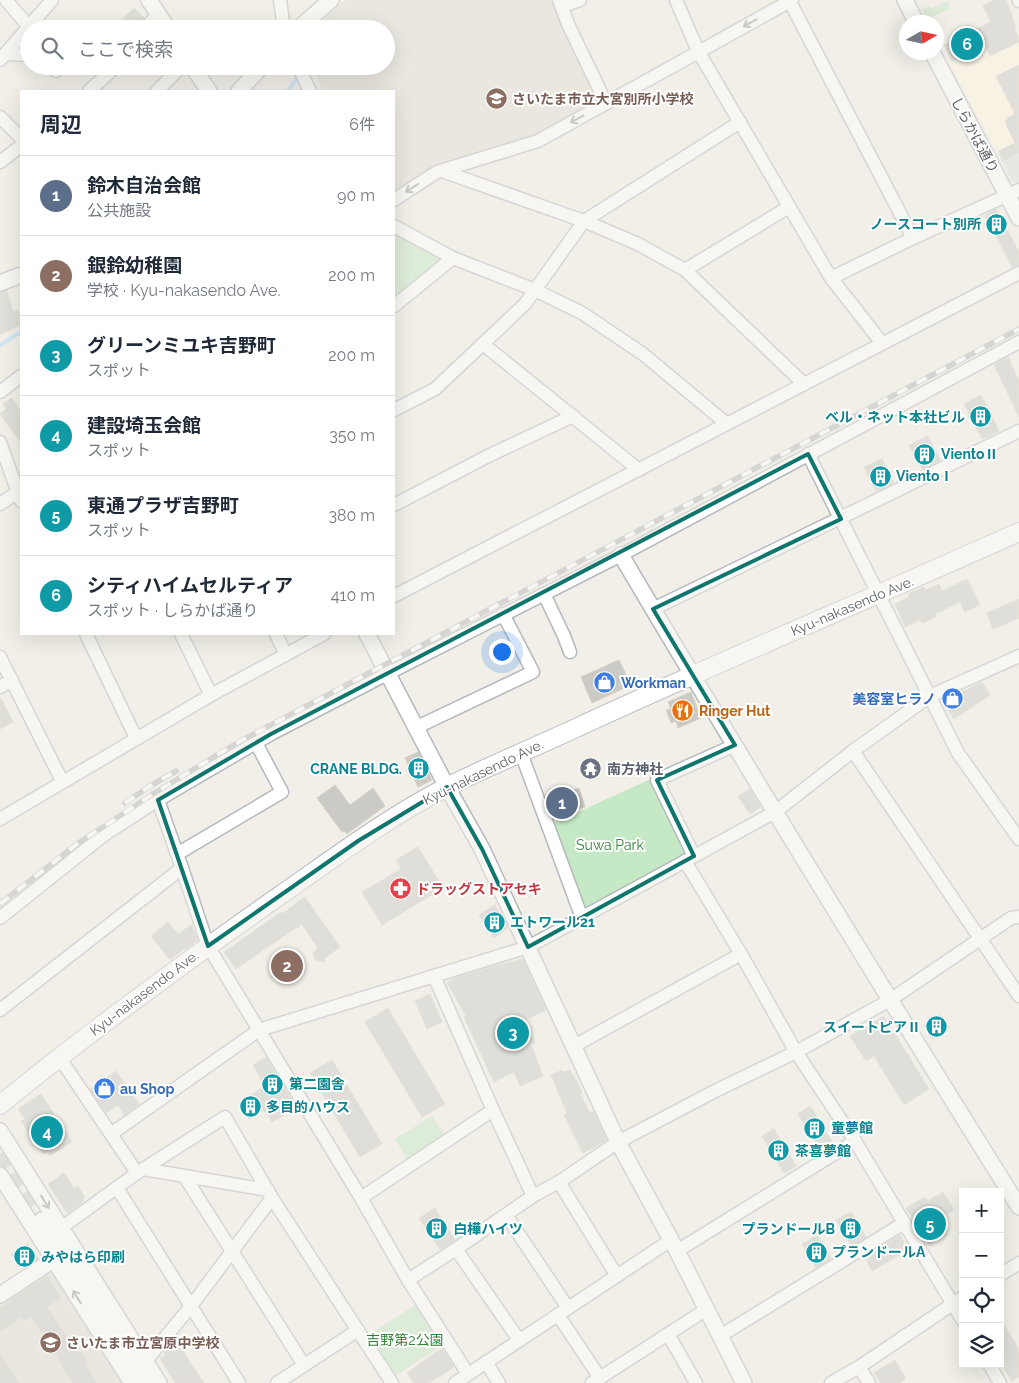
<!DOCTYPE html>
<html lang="ja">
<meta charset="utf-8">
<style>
:root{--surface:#fff;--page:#f2f2f3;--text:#1f2937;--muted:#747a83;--line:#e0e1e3;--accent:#0b8043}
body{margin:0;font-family:Raleway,"Noto Sans JP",sans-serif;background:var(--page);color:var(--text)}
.controls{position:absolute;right:15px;bottom:15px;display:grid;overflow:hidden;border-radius:0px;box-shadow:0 5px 20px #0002}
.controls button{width:45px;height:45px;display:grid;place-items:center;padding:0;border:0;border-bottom:1px solid var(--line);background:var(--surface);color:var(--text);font:25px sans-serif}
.compass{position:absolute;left:899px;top:15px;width:45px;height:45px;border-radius:50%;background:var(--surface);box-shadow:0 5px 20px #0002;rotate:81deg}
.you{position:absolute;left:501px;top:651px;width:18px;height:18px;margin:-12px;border:4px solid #fff;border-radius:50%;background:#1a73e8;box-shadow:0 0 0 8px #1a73e833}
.badge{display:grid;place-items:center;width:32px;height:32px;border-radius:50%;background:var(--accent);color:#fff;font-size:16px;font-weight:700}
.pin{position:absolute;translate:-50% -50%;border:2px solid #fff;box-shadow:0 1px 5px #0006}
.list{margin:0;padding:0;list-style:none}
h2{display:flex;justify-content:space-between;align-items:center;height:65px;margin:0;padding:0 20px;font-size:21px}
h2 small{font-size:16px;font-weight:400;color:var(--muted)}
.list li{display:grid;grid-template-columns:32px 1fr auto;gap:15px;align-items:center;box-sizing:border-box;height:80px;padding:0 20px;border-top:1px solid var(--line)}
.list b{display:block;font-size:19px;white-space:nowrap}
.list p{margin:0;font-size:16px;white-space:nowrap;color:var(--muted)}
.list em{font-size:16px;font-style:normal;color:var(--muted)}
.icon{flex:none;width:28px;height:28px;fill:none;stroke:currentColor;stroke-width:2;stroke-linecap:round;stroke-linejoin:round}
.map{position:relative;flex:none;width:1019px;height:1383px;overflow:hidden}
.search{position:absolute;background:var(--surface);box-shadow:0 5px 20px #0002;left:20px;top:20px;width:375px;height:55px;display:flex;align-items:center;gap:12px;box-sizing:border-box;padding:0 18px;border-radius:28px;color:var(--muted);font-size:19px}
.panel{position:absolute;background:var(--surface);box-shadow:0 5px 20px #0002;left:20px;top:90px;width:375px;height:545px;border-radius:0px}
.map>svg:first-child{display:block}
.commercial{fill:#fef7e0}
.industrial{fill:#e0deda}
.education{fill:#e1ded6}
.green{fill:#c5e8c5}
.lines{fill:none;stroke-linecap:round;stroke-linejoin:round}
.stream{stroke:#aadaff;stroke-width:4}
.building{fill:#cccac5;stroke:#d6d1c6}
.tertiary-tunnel{stroke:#ccccc8;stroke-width:15;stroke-dasharray:15 8;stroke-linecap:butt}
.minor-casing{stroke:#b5b8bc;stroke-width:15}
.tertiary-casing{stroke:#b5b8bc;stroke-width:18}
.secondary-casing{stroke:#b6babf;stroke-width:20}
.minor{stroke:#fff;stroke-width:12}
.tertiary{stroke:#fff;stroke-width:15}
.secondary{stroke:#fff;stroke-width:18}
.rail-casing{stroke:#b6b7b8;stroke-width:5.5}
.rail{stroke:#fff;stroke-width:4;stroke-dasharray:11;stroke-linecap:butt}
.oneway{stroke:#979a9d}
.marked{fill:none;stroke:#0f766e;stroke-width:4;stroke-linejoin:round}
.labels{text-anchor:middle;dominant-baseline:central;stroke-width:4;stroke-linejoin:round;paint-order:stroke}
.education-label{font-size:14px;font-weight:bold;fill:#785e54;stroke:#fff;text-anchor:start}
.street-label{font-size:14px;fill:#5f6368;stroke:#fff}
.culture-label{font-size:14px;font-weight:bold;fill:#0d838f;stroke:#fff;text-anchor:start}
.shop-label{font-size:14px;font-weight:bold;fill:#366cbe;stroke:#fff;text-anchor:start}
.food-label{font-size:14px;font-weight:bold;fill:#c56008;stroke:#fff;text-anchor:start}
.worship-label{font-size:14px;font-weight:bold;fill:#5b616d;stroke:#fff;text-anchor:start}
.park-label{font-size:14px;fill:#348238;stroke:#fff}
.health-label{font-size:14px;font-weight:bold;fill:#be3a42;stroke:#fff;text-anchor:start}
</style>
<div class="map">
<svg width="1019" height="1383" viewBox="0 0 1019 1383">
<rect width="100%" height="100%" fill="#f1efe8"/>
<path class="commercial" d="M1019,30V141L997,152L950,64Z"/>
<path class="industrial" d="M1019,141V184L1012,182L997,152Z"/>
<g class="education">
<path d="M345,0H555L598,96V103L534,136L440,164L394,193V91H323L312,66H386V29H313Z"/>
<path d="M49,1271H57L124,1383H0V1304Z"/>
</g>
<g class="green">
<path d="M947,1L950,8L927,20L922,10L929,6L931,9Z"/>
<path d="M394,234L440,259L441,263L394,301Z"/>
<path d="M651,779L685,853L585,909L554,823Z"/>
<path d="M432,1116L446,1137L413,1159H407L395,1139Z"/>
<path d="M417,1304L443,1345L393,1377L367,1336Z"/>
</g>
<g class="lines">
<g class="stream">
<path d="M288,91L297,78"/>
<path d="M0,345L21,332"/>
</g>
</g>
<g class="building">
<path d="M994,0H1006L1013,17L1012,18L1016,27L1014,28L1019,38V42L990,56L985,45L952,61L944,45L991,22L983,6Z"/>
<path d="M134,8L144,18L138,24L136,29H112Z"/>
<path d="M1019,65V153L1003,161L999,151L1015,143L1005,121L1008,120L1007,118L1015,114L996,76Z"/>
<path d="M996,209L1019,252V265L1012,267L985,215Z"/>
<path d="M7,290L13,312L18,310L21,320V325L0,334V292Z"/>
<path d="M1008,357L1019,381V417L994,365Z"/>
<path d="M981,395L999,431L982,439L964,404Z"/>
<path d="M12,398L21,412V443L0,414L6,409L3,404Z"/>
<path d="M928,436L940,460L922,469L909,445Z"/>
<path d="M882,459L894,483L876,491L864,467Z"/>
<path d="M967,579L980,605L965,612L960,602L935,614L936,617L922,623L920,620L905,627L895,604L909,597L908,594L924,587L925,590L939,584L942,591Z"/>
<path d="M1019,599V618L993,629L987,613Z"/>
<path d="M619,660L631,685L592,703L581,677Z"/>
<path d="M982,682L990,695L954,719L948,710L950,709L943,699L957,693L958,694Z"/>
<path d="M691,692L701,718L678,728L676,721L671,723L666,710L671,709L668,702Z"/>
<path d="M0,697L13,722L0,729Z"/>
<path d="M418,752L432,780L418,787L405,758Z"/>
<path d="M335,785L350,805L373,788L385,806L347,834L344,831L342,832L317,798Z"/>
<path d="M579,788L585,807L553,817L546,794L562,789L564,793Z"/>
<path d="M750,789L761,807L750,814L738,796Z"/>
<path d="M418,847L443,888L382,925L362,892L401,869L396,860Z"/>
<path d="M305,897L340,947L325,958L324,962L315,960L313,953L318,948L302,924L298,928L297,927L236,969L224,952L281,912L282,914Z"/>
<path d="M495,905L508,928L494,938L479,915Z"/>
<path d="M168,922L178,934L191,925L198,940L186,949L185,948L170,960L151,936Z"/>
<path d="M523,959L546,1010L525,1020L535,1043L531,1045L543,1076L520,1086L514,1072L494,1082L464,1017L466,1016L447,983L455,978L502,964Z"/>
<path d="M430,994L442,1022L427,1029L415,1001Z"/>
<path d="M388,1008L445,1104L422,1117L365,1022Z"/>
<path d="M941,1015L949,1028L932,1039L924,1025Z"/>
<path d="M884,1016L929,1089L904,1105L874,1056L866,1061L850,1036Z"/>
<path d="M266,1057L296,1108L272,1122L264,1110L249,1119L239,1102L265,1086L253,1065Z"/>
<path d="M332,1060L382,1144L360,1157L310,1073Z"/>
<path d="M562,1070L564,1072L570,1070L576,1081L577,1080L582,1093L580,1094L590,1113L593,1111L607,1140L597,1146L583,1153L564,1115L567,1113L551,1075Z"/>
<path d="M116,1071L139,1104L124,1115L118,1105L106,1113L90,1089Z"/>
<path d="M41,1094L72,1142L50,1156L47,1152L43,1154L21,1121L25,1119L18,1109Z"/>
<path d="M810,1106L833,1143L820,1150L798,1114Z"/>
<path d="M774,1129L796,1166L784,1173L762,1136Z"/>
<path d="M64,1173L74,1188L78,1186L85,1198L82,1199L84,1201L67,1213L48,1184Z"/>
<path d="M943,1192L954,1210L941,1218L948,1231L946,1232L947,1235L929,1246L906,1208L925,1197L928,1201Z"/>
<path d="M435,1208L455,1240L440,1250L419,1218Z"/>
<path d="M851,1212L866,1237L851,1246L836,1220Z"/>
<path d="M817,1235L831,1258L816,1268L802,1244Z"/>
<path d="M900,1235L908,1250L872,1271L865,1257Z"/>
<path d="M28,1243L38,1259L25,1267L21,1263L18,1265L11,1254Z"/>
<path d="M48,1276L61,1298L47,1307L78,1354L81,1352L88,1363L85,1364L97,1383H73L31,1316L24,1321L22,1317L0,1332V1308L11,1300V1299Z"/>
<path d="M1000,1318L1019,1349V1377L1012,1381L1000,1362Z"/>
<path d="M177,1341L191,1364L204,1383H175L160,1358L165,1355L164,1352L169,1345Z"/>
<path d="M442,1348L454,1367L429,1383H414L407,1373Z"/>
<path d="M0,1353L19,1383H0Z"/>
<path d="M895,1360L906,1379L899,1383H881L874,1373Z"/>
</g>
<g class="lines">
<path class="tertiary-tunnel" d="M0,1154L42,1220"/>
<defs>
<g id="minor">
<path d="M6,0L29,27"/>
<path d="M280,0L284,29"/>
<path d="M559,0L568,24L606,103"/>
<path d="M676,0L698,51L831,278L882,343"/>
<path d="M789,0L913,238"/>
<path d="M1019,0V1"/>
<path d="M562,6L580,0"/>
<path d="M144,29L159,14"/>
<path d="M6,54L29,55"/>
<path d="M0,60L52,0"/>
<path d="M49,66L56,71"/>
<path d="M298,66L310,91"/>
<path d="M89,91L112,70V66"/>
<path d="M157,91L182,66"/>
<path d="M0,117L21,138"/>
<path d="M0,162L21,146"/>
<path d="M442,171L584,221L638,244L685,270L804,384"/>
<path d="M394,200L437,172L538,141L792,0"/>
<path d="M394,226L453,258L535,290L582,313L643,354L727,424"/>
<path d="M685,270L789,207"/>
<path d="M831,278L913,238L1019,190"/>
<path d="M394,306L453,258"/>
<path d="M483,344L639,470"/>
<path d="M0,392L21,376"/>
<path d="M394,410L435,389L525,304L584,221L740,122"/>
<path d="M0,442L21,501"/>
<path d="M808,454L958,753L1019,839"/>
<path d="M0,504L21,490"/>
<path d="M394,505L490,455L573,416"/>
<path d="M544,594L564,636L570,652"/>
<path d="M394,596L1019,273"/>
<path d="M653,609L1019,431"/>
<path d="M86,634L136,738"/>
<path d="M181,634L211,695"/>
<path d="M276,634L286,655"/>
<path d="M1019,656L930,696L853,751L775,812L528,947L259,1030L361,1198L408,1280L456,1249L533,1196L559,1182L618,1142L717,1090L796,1052L890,1000L1011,918L1019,917"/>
<path d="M0,657L62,781"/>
<path d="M0,687L12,680"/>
<path d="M415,728L533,672L503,614"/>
<path d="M853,751L1019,996"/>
<path d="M521,753L582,918"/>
<path d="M0,819L211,695L324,634"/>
<path d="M177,854L282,792L256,743"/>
<path d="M694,856L657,780L735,745"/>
<path d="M685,861L741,954L796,1052L855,1141L963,1321"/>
<path d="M0,918L104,835L158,800L271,734L387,674L621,555L1019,342"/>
<path d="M434,976L493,1110L533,1196"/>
<path d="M0,1010L182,868"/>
<path d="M574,1046L741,954"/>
<path d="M59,1057L137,1173"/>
<path d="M111,1134L259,1030L208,946L182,868L158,800"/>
<path d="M143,1169L268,1190"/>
<path d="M185,1177L304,1365"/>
<path d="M559,1182L617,1276"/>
<path d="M117,1188L239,1383"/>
<path d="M361,1198L493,1110"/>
<path d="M506,1215L568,1308"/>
<path d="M61,1228L137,1173L225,1117L272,1198L392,1383"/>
<path d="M456,1249L519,1340"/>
<path d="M677,1251L855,1141"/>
<path d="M1000,1275L1019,1263"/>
<path d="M408,1280L468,1374"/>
<path d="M558,1315L600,1378"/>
<path d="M668,1334L696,1383"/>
<path d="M720,1336L904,1223"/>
<path d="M145,1362L191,1306L272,1198"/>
<path d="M486,1362L499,1383"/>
<path d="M989,1364L1000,1383"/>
<path d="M859,1367L869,1383"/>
<path d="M277,1383L358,1330"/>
<path d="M455,1383L671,1240"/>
<path d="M592,1383L707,1309"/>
<path d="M831,1383L859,1367L963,1297"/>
</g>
<g id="tertiary">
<path d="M149,0L168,29"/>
<path d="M905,0L916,22"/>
<path d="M298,29L331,0"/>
<path d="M932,52L1019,218"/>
<path d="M192,66L209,91"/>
<path d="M239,91L262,66"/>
<path d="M0,283L21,275"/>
<path d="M621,555C750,774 884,991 1019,1207"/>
<path d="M367,634L447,787L482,849L618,1142L677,1251L744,1383"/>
<path d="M0,1131L159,1383"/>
<path d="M0,1175L132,1383"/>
<path d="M42,1220L145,1383"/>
<path d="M0,1295L53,1260"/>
</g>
<path id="secondary" d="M0,1105C90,1031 184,963 279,896C334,858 388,817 447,787C489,766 533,748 576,728C723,660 872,598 1019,532"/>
</defs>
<use href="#minor" class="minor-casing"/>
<use href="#tertiary" class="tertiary-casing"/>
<use href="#secondary" class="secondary-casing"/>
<use href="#minor" class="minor"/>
<use href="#tertiary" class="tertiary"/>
<use href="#secondary" class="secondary"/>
<defs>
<g id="rail">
<path d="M125,803L150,786L176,771"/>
<path d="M0,904L77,844L153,794L235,744L1019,329"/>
</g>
</defs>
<use href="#rail" class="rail-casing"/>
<use href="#rail" class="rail"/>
</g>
<defs><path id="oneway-shaft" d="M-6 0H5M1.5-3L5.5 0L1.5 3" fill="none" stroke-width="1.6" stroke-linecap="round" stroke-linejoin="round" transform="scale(1.25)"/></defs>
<g class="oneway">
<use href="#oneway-shaft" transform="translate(750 23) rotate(152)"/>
<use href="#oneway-shaft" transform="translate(577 119) rotate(151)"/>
<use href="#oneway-shaft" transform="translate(412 188) rotate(147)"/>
<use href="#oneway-shaft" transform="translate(45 1202) rotate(58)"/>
<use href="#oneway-shaft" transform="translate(77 1297) rotate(-122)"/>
</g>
<path d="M0 0H1019V1383H0ZM808,454L841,519L653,609L735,745L657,780L694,856L528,947L482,849L447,787L358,841L208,946L158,800L271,734Z" fill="#f1efe8" fill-opacity=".55" fill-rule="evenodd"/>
<path class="marked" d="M808,454L841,519L653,609L735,745L657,780L694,856L528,947L482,849L447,787L358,841L208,946L158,800L271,734Z"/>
<defs>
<symbol id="school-disc" viewBox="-11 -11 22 22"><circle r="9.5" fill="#8d6e63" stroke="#fff"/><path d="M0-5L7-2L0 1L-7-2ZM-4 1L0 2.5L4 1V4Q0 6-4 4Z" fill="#fff"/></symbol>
<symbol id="building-disc" viewBox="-11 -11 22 22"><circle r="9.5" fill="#0f9aa8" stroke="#fff"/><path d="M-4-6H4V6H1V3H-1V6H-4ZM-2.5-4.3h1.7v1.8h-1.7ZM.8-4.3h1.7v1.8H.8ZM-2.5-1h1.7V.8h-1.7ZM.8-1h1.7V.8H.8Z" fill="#fff"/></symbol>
<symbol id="shop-disc" viewBox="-11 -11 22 22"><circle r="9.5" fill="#3f7fe0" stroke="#fff"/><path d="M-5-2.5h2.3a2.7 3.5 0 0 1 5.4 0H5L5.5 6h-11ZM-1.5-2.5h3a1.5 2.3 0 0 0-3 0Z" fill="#fff"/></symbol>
<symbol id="restaurant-disc" viewBox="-11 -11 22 22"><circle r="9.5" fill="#e8710a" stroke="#fff"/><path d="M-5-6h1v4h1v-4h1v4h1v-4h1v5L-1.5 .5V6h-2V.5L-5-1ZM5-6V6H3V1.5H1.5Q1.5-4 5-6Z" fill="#fff"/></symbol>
<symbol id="temple-disc" viewBox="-11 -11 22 22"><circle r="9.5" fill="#6b7280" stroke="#fff"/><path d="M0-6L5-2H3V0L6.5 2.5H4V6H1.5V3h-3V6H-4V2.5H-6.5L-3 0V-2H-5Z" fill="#fff"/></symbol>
<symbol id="pharmacy-disc" viewBox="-11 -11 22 22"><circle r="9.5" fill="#e0444e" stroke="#fff"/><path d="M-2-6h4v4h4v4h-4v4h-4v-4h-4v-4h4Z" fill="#fff"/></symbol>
</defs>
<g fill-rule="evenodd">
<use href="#school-disc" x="484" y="86" width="25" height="25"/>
<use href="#building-disc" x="984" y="212" width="25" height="25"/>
<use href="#building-disc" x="968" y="404" width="25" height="25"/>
<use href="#building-disc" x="912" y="442" width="25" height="25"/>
<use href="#building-disc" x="868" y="464" width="25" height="25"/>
<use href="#shop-disc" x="592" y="670" width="25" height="25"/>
<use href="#shop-disc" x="940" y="686" width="25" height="25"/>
<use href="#restaurant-disc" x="670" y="698" width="25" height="25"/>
<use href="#building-disc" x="406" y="756" width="25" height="25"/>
<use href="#temple-disc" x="578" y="756" width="25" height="25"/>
<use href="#pharmacy-disc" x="388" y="876" width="25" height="25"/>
<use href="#building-disc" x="482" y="910" width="25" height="25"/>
<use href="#building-disc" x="924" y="1014" width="25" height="25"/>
<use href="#building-disc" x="260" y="1072" width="25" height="25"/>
<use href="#shop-disc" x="92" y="1076" width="25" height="25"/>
<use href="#building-disc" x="238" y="1094" width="25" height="25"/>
<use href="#building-disc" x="802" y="1116" width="25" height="25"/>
<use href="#building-disc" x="766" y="1138" width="25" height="25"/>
<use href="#building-disc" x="424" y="1216" width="25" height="25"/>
<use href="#building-disc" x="838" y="1216" width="25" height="25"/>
<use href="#building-disc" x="804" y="1240" width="25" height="25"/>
<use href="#building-disc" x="12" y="1244" width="25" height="25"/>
<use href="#school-disc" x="38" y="1330" width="25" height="25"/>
</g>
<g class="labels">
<g class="education-label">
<text x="512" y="99">さいたま市立大宮別所小学校</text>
<text x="66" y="1343">さいたま市立宮原中学校</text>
</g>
<g class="street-label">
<text transform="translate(975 135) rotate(62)">しらかば通り</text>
<text transform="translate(852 606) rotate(-23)">Kyu-nakasendo Ave.</text>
<text transform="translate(483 772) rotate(-26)">Kyu-nakasendo Ave.</text>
<text transform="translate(144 993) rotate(-37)">Kyu-nakasendo Ave.</text>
</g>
<g class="culture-label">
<text x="981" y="224" text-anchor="end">ノースコート別所</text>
<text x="965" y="417" text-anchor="end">ベル・ネット本社ビル</text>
<text x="941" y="454">VientoⅡ</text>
<text x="896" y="476">VientoⅠ</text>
<text x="402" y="769" text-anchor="end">CRANE BLDG.</text>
<text x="510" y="922">エトワール21</text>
<text x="921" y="1027" text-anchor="end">スイートピアⅡ</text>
<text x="289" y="1084">第二園舎</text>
<text x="266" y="1107">多目的ハウス</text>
<text x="831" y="1128">童夢館</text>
<text x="795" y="1151">茶喜夢館</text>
<text x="453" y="1229">白樺ハイツ</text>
<text x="835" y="1229" text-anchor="end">プランドールB</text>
<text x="832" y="1252">プランドールA</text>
<text x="41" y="1257">みやはら印刷</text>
</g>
<g class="shop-label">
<text x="621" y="683">Workman</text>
<text x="936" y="699" text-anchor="end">美容室ヒラノ</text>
<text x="120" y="1089">au Shop</text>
</g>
<g class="food-label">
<text x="699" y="711">Ringer Hut</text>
</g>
<g class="worship-label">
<text x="607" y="769">南方神社</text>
</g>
<g class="park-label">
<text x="610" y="845">Suwa Park</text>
<text x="405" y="1340">吉野第2公園</text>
</g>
<g class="health-label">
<text x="416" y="889">ドラッグストアセキ</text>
</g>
</g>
</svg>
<div class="controls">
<button>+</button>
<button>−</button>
<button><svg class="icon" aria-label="locate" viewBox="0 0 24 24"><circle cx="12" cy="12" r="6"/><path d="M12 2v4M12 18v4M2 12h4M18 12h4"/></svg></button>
<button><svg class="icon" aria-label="layers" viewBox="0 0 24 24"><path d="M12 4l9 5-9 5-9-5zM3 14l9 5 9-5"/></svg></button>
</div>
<svg class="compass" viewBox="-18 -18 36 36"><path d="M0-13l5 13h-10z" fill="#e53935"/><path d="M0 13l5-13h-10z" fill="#747a83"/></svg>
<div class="you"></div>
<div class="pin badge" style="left:562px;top:803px;background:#5c6f8a">1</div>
<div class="pin badge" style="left:287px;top:966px;background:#8d6e63">2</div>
<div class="pin badge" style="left:513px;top:1033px;background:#0f9aa8">3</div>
<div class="pin badge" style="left:47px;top:1132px;background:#0f9aa8">4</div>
<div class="pin badge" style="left:930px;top:1224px;background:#0f9aa8">5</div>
<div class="pin badge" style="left:967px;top:44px;background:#0f9aa8">6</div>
<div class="search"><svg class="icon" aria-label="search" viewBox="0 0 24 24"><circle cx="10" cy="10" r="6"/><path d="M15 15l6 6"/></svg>ここで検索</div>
<section class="panel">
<h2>周辺<small>6件</small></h2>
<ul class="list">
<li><span class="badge" style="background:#5c6f8a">1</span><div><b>鈴木自治会館</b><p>公共施設</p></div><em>90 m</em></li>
<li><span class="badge" style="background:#8d6e63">2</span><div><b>銀鈴幼稚園</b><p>学校 · Kyu-nakasendo Ave.</p></div><em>200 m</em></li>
<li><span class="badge" style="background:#0f9aa8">3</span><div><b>グリーンミユキ吉野町</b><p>スポット</p></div><em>200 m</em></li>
<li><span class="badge" style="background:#0f9aa8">4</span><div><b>建設埼玉会館</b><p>スポット</p></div><em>350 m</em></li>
<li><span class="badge" style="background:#0f9aa8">5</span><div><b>東通プラザ吉野町</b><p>スポット</p></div><em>380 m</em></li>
<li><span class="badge" style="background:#0f9aa8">6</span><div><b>シティハイムセルティア</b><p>スポット · しらかば通り</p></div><em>410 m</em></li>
</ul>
</section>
</div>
